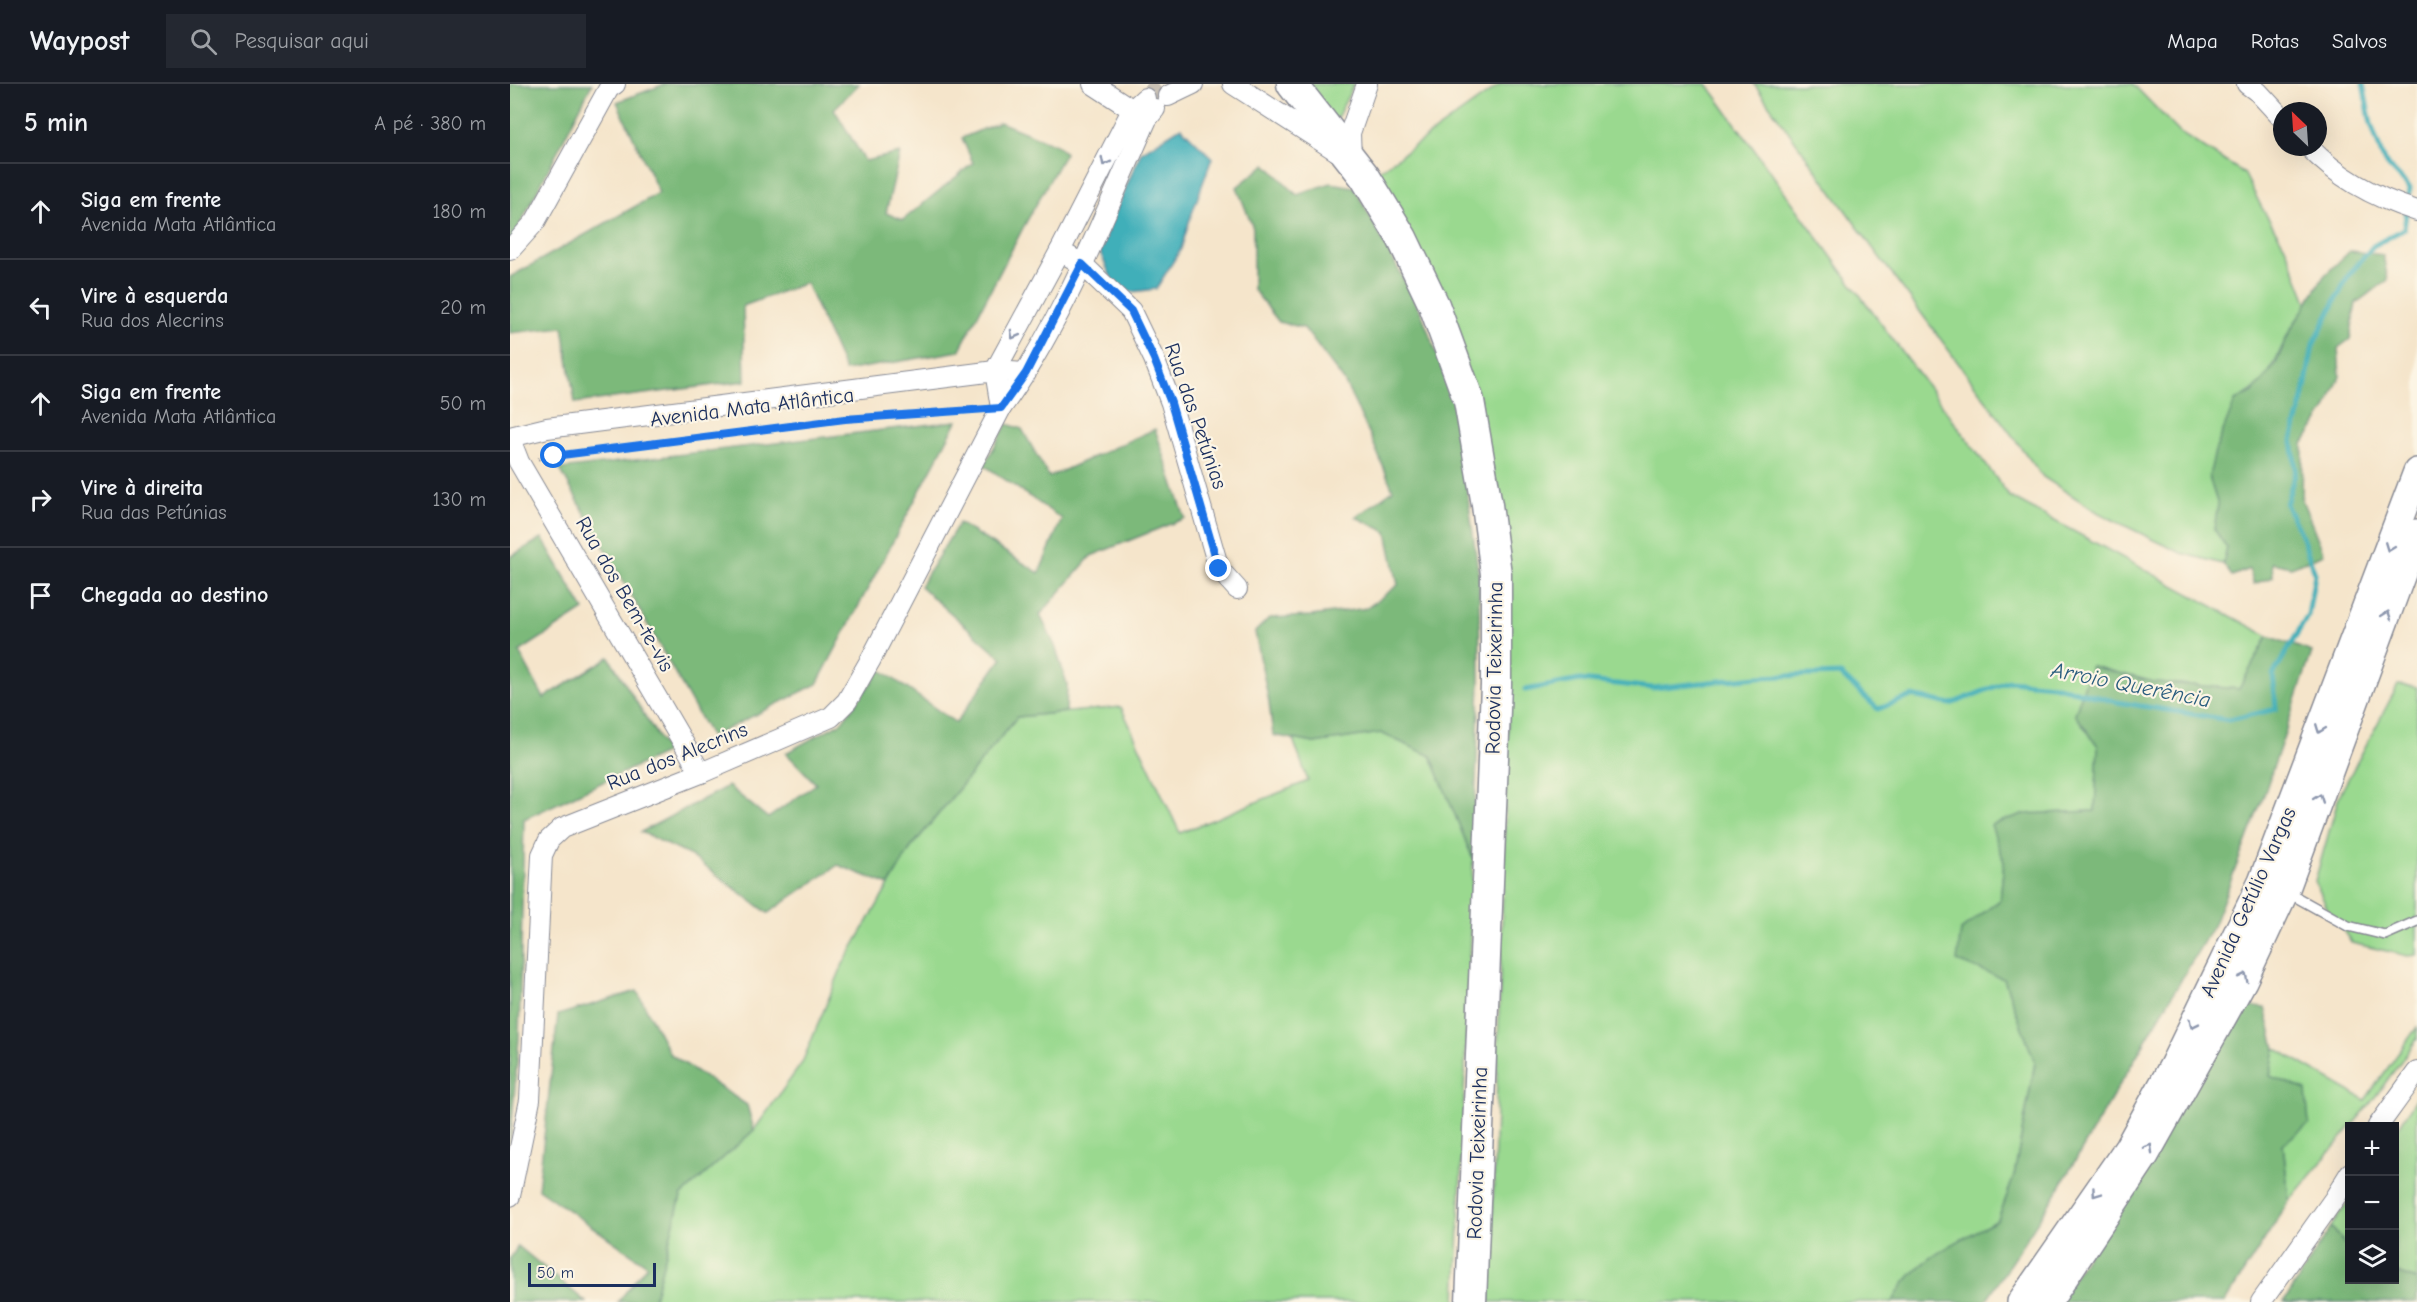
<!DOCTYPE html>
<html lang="pt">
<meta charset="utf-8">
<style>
:root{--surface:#171b24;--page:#242831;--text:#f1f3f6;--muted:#9ea1a6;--line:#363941}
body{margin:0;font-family:"Comic Neue",sans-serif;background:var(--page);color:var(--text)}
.controls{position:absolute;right:18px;bottom:18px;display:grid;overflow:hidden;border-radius:0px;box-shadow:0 6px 24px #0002}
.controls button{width:54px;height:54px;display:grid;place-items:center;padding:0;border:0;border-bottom:2px solid var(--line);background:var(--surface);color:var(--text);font:30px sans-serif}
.compass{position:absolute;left:1763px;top:18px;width:54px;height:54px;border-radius:50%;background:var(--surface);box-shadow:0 6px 24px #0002;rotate:335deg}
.scale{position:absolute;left:18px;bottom:15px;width:128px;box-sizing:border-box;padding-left:6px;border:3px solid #1b2f5e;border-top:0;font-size:16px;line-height:21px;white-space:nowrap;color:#1b2f5e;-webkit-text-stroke:4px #fcf5e5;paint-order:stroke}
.stop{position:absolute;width:18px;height:18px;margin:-14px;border:4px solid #1a73e8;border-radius:50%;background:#fff}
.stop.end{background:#1a73e8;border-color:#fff;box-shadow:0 2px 6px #0008}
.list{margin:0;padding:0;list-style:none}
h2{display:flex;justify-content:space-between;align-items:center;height:78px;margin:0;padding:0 24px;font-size:26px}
h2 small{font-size:20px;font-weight:400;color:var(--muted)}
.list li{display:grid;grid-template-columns:39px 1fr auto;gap:18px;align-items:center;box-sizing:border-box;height:96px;padding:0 24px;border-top:2px solid var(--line)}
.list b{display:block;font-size:22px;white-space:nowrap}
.list p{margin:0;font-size:20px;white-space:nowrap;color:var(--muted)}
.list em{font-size:20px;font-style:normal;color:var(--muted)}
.icon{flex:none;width:33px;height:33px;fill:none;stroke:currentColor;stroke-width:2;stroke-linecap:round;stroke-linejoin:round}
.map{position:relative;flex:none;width:1907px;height:1218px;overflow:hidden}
header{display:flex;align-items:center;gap:36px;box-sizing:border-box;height:84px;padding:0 30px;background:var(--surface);border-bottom:2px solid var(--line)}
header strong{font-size:28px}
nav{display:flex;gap:33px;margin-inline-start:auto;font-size:21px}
.search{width:420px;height:54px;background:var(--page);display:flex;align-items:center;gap:15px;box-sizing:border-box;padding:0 21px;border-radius:0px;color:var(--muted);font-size:22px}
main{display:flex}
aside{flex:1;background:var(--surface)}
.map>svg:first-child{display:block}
.green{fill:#9ad98f;stroke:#5a8476;stroke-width:1.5}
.forest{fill:#7bb97a;stroke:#4b746c;stroke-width:1.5}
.water{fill:#3fafb9;stroke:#2d6f8c;stroke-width:1.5}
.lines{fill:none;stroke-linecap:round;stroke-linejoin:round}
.stream{stroke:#3fafb9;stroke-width:5}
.street-tunnel{stroke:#c9c1b5;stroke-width:20;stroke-dasharray:20 10;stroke-linecap:butt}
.lane-casing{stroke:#888a94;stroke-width:12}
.street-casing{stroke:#888a94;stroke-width:22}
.secondary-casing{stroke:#888a94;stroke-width:30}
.primary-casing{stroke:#888a94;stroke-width:33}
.path{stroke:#888a94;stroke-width:3;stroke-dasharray:1.5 4.5;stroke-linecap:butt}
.lane{stroke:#fff;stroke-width:9}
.street{stroke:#fff;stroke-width:20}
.secondary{stroke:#fff;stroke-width:27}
.primary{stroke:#fff;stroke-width:30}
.oneway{stroke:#8d97ae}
.route{stroke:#1a73e8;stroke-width:8}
.labels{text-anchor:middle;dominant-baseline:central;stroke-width:4.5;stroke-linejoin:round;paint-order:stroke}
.street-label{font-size:21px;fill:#1b2f5e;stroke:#fcf5e5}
.water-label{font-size:22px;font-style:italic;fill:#285c7e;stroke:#fcf5e5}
</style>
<header>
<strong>Waypost</strong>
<div class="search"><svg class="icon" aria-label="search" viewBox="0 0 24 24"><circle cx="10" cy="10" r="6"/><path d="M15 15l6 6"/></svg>Pesquisar aqui</div>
<nav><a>Mapa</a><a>Rotas</a><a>Salvos</a></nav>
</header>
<main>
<aside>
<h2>5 min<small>A pé · 380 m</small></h2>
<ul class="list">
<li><svg class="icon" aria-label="ahead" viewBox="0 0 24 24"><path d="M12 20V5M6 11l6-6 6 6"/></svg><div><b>Siga em frente</b><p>Avenida Mata Atlântica</p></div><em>180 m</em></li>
<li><svg class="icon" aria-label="left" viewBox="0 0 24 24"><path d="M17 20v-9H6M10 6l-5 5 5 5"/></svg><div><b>Vire à esquerda</b><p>Rua dos Alecrins</p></div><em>20 m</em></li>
<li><svg class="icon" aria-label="ahead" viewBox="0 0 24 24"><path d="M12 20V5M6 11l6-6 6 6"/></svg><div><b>Siga em frente</b><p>Avenida Mata Atlântica</p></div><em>50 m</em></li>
<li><svg class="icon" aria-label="right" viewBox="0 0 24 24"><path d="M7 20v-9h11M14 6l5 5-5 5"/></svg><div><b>Vire à direita</b><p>Rua das Petúnias</p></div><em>130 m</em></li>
<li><svg class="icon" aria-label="arrive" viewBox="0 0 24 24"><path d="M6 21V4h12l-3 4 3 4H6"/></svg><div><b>Chegada ao destino</b></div></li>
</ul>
</aside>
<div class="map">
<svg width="1907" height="1218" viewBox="0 0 1907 1218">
<rect width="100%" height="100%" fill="#fcf5e5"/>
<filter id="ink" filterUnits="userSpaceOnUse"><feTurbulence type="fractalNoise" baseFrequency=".0167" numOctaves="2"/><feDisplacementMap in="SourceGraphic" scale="12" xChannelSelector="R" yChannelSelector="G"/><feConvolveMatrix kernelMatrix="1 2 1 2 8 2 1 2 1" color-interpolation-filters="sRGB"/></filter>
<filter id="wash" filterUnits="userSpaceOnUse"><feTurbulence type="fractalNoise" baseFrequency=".008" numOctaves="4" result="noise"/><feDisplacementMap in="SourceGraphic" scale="24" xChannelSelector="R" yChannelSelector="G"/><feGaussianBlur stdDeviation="1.35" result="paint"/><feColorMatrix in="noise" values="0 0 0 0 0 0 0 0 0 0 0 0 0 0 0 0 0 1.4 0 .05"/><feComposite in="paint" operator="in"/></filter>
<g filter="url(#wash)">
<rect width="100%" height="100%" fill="#f5e5cb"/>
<g class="green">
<path d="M795,0H844L826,36Z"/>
<path d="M991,0H1197L1326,179L1500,413L1758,552L1729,605L1644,598L1581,582L1565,630L1588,662L1585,727L1513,730L1482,741L1494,777L1490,816L1451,846L1494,895L1525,978L1504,1092L1488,1136C1449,1157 1402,1176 1383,1218H980L999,609L982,381L866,89Z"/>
<path d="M1244,0H1623L1670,49L1734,89L1752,124L1775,162L1798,220C1792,229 1784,238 1779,248C1763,280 1760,300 1725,317L1699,393L1708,421L1704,445L1717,464L1713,480L1671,469L1589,429L1533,393L1362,163Z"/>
<path d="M1888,601L1907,603V871L1898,872L1842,859L1817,824L1805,797L1829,712Z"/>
<path d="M611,623L670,749L798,697L783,655L804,659L871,649L921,672L963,775L946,1218H143L171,1112L244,1046L292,979L333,880L400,765L507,633Z"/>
<path d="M1907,943V955L1860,1020L1779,1117L1773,1059L1799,1040L1760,992L1765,964L1855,1016Z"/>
<path d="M1907,1013V1196L1885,1188V1049Z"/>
<path d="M1839,1116V1164L1821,1143Z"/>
</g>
<g class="forest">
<path d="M0,0H82L0,160Z"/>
<path d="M155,0H349L324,25L355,77L390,69L376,129L393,136L463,79L452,54L490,38L548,62L555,69L513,144L449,267L335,287L296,199L233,222L235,297L65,319L53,243L0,249V193L149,109L107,18Z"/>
<path d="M756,80L787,111L821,99L844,103L911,228L945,319L969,493L970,596L963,775L921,672L871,649L804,659L763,651L759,618L745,548L759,534L802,532L857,524L888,501L877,448L846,433L883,406L860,351L834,297L794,244L769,238L743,205V144L727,103Z"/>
<path d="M1840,167L1873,171L1878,196L1846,219L1840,255L1828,264L1830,292L1816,325L1793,360L1792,416L1814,470L1781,483L1762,479L1763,493L1744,500L1739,485L1722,492L1713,480L1717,464L1704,445L1708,421L1699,393L1705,367L1725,317L1743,308L1765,281L1780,247L1814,192Z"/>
<path d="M447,337L307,600L201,653L50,385Z"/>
<path d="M497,340L512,345L539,393L645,345L675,434L581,472L530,531L545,562L557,600L556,628L507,633L400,765L379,801L328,781L258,829L181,772L131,748L218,702L258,734L306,700L276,669L332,638L371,586L446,639L492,574L410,502L449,439L529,489L552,435L474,381Z"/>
<path d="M32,454L74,526L9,568L34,614L99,573L157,668L14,735L9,955L0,1060V473Z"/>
<path d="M1758,552L1802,568L1754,711L1704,840L1545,1111L1475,1218H1383C1402,1176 1449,1157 1488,1136L1504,1092L1525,979L1494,895L1447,877L1451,846L1490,816L1494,777L1481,741L1513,730L1585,727L1588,662L1565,630L1581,582L1644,598L1729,605Z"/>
<path d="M127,907L160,970L237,1021L244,1046L171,1112L143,1218H108L137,1181L28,1105L48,931Z"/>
<path d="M1731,922L1755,924L1765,964L1760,992L1796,1006L1799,1040L1773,1060L1779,1117L1715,1218H1548Z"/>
<path d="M1821,1143L1839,1164L1840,1196H1884L1885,1188L1907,1196V1218H1774Z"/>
<path d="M8,1162L76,1218H77H0V1175Z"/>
</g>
<path class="water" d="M671,43L702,74L680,135L671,165L646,205L622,208L607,207L589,166L631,68Z"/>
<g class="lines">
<path class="stream" d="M1015,606L1070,596L1143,604L1247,593L1330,590L1368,625L1402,612L1441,620L1499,597L1543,601L1607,618L1719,636L1766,625L1763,591L1798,531L1805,490L1792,453L1776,420L1786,386L1782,356L1793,315L1803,261L1838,192L1863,162L1894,145L1900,104L1874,77L1861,40L1853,0"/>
</g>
</g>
<g filter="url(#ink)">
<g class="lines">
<path class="street-tunnel" d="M635,14L650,3"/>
<defs>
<path id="lane" d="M1777,808L1838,842L1875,851L1907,837"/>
<g id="street">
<path d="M583,0L632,32"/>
<path d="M723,0L827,67"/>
<path d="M1737,0L1748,8L1772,34"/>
<path d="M658,12L683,0"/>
<path d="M1799,63C1828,94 1866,114 1907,127"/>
<path d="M841,75L840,49L857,0"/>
<path d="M0,166L25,138L99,4L105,0"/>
<path d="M550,167L572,180L621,227L644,275L661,319L709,485L727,505"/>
<path d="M491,324L485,287L550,167L622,26L635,14"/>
<path d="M0,353L37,344L485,287L516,289"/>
<path d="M0,355L9,378L191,689"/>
<path d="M1868,1042L1907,988"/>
<path d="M0,1112L20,1016L32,771L39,756L52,744L191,689L321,633L337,617L361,575L491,324C553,239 594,131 637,35L645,25"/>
<path d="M1751,1218L1824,1115L1840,1089"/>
</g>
<g id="secondary">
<path d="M1511,1218L1618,1064L1664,980L1752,798L1907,388"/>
<path d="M1538,1218L1636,1070L1733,897L1775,807L1907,449"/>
</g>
<path id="primary" d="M782,0L855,93L892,154L924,221L959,317L977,421L986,490V601L961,1218"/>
</defs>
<use href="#lane" class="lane-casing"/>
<use href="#street" class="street-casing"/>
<use href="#secondary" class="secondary-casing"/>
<use href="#primary" class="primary-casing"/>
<path class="path" d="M28,375L335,335L472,325"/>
<use href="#lane" class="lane"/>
<use href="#street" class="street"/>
<use href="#secondary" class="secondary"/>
<use href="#primary" class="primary"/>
</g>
<defs><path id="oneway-chevron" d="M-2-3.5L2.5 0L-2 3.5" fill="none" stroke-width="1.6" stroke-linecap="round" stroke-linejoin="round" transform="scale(1.5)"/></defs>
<g class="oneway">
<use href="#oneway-chevron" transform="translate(595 78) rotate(117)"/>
<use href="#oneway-chevron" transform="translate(504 251) rotate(119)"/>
<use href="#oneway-chevron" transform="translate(1879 463) rotate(111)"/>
<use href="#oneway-chevron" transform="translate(1877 531) rotate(-70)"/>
<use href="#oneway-chevron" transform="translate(1810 645) rotate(111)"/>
<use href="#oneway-chevron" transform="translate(1809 714) rotate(-70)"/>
<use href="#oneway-chevron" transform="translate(1734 893) rotate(-63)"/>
<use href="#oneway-chevron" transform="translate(1683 940) rotate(116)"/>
<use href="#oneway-chevron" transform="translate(1639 1064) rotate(-60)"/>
<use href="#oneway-chevron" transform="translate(1586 1109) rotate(125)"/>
</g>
</g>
<g class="lines" filter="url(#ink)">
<path class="route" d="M44,372L335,335L491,324L516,289L572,180L621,227L644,275L661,319L709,485"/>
</g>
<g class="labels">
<g class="street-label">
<text transform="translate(242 323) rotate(-7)">Avenida Mata Atlântica</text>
<text transform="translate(686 332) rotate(71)">Rua das Petúnias</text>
<text transform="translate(115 510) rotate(60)">Rua dos Bem-te-vis</text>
<text transform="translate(984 584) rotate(-89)">Rodovia Teixeirinha</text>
<text transform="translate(167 672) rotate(-22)">Rua dos Alecrins</text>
<text transform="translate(1738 818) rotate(-66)">Avenida Getúlio Vargas</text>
<text transform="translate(967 1069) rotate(-88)">Rodovia Teixeirinha</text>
</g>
<g class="water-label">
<text transform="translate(1621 601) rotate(11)">Arroio Querência</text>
</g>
</g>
</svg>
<div class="controls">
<button>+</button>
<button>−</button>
<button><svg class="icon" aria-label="layers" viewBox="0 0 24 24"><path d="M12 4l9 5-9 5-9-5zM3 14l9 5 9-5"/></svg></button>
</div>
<svg class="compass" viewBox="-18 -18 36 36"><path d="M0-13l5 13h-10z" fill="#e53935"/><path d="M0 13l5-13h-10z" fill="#9ea1a6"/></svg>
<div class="scale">50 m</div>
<div class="stop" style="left:44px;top:372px"></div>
<div class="stop end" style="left:709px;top:485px"></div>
</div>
</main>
